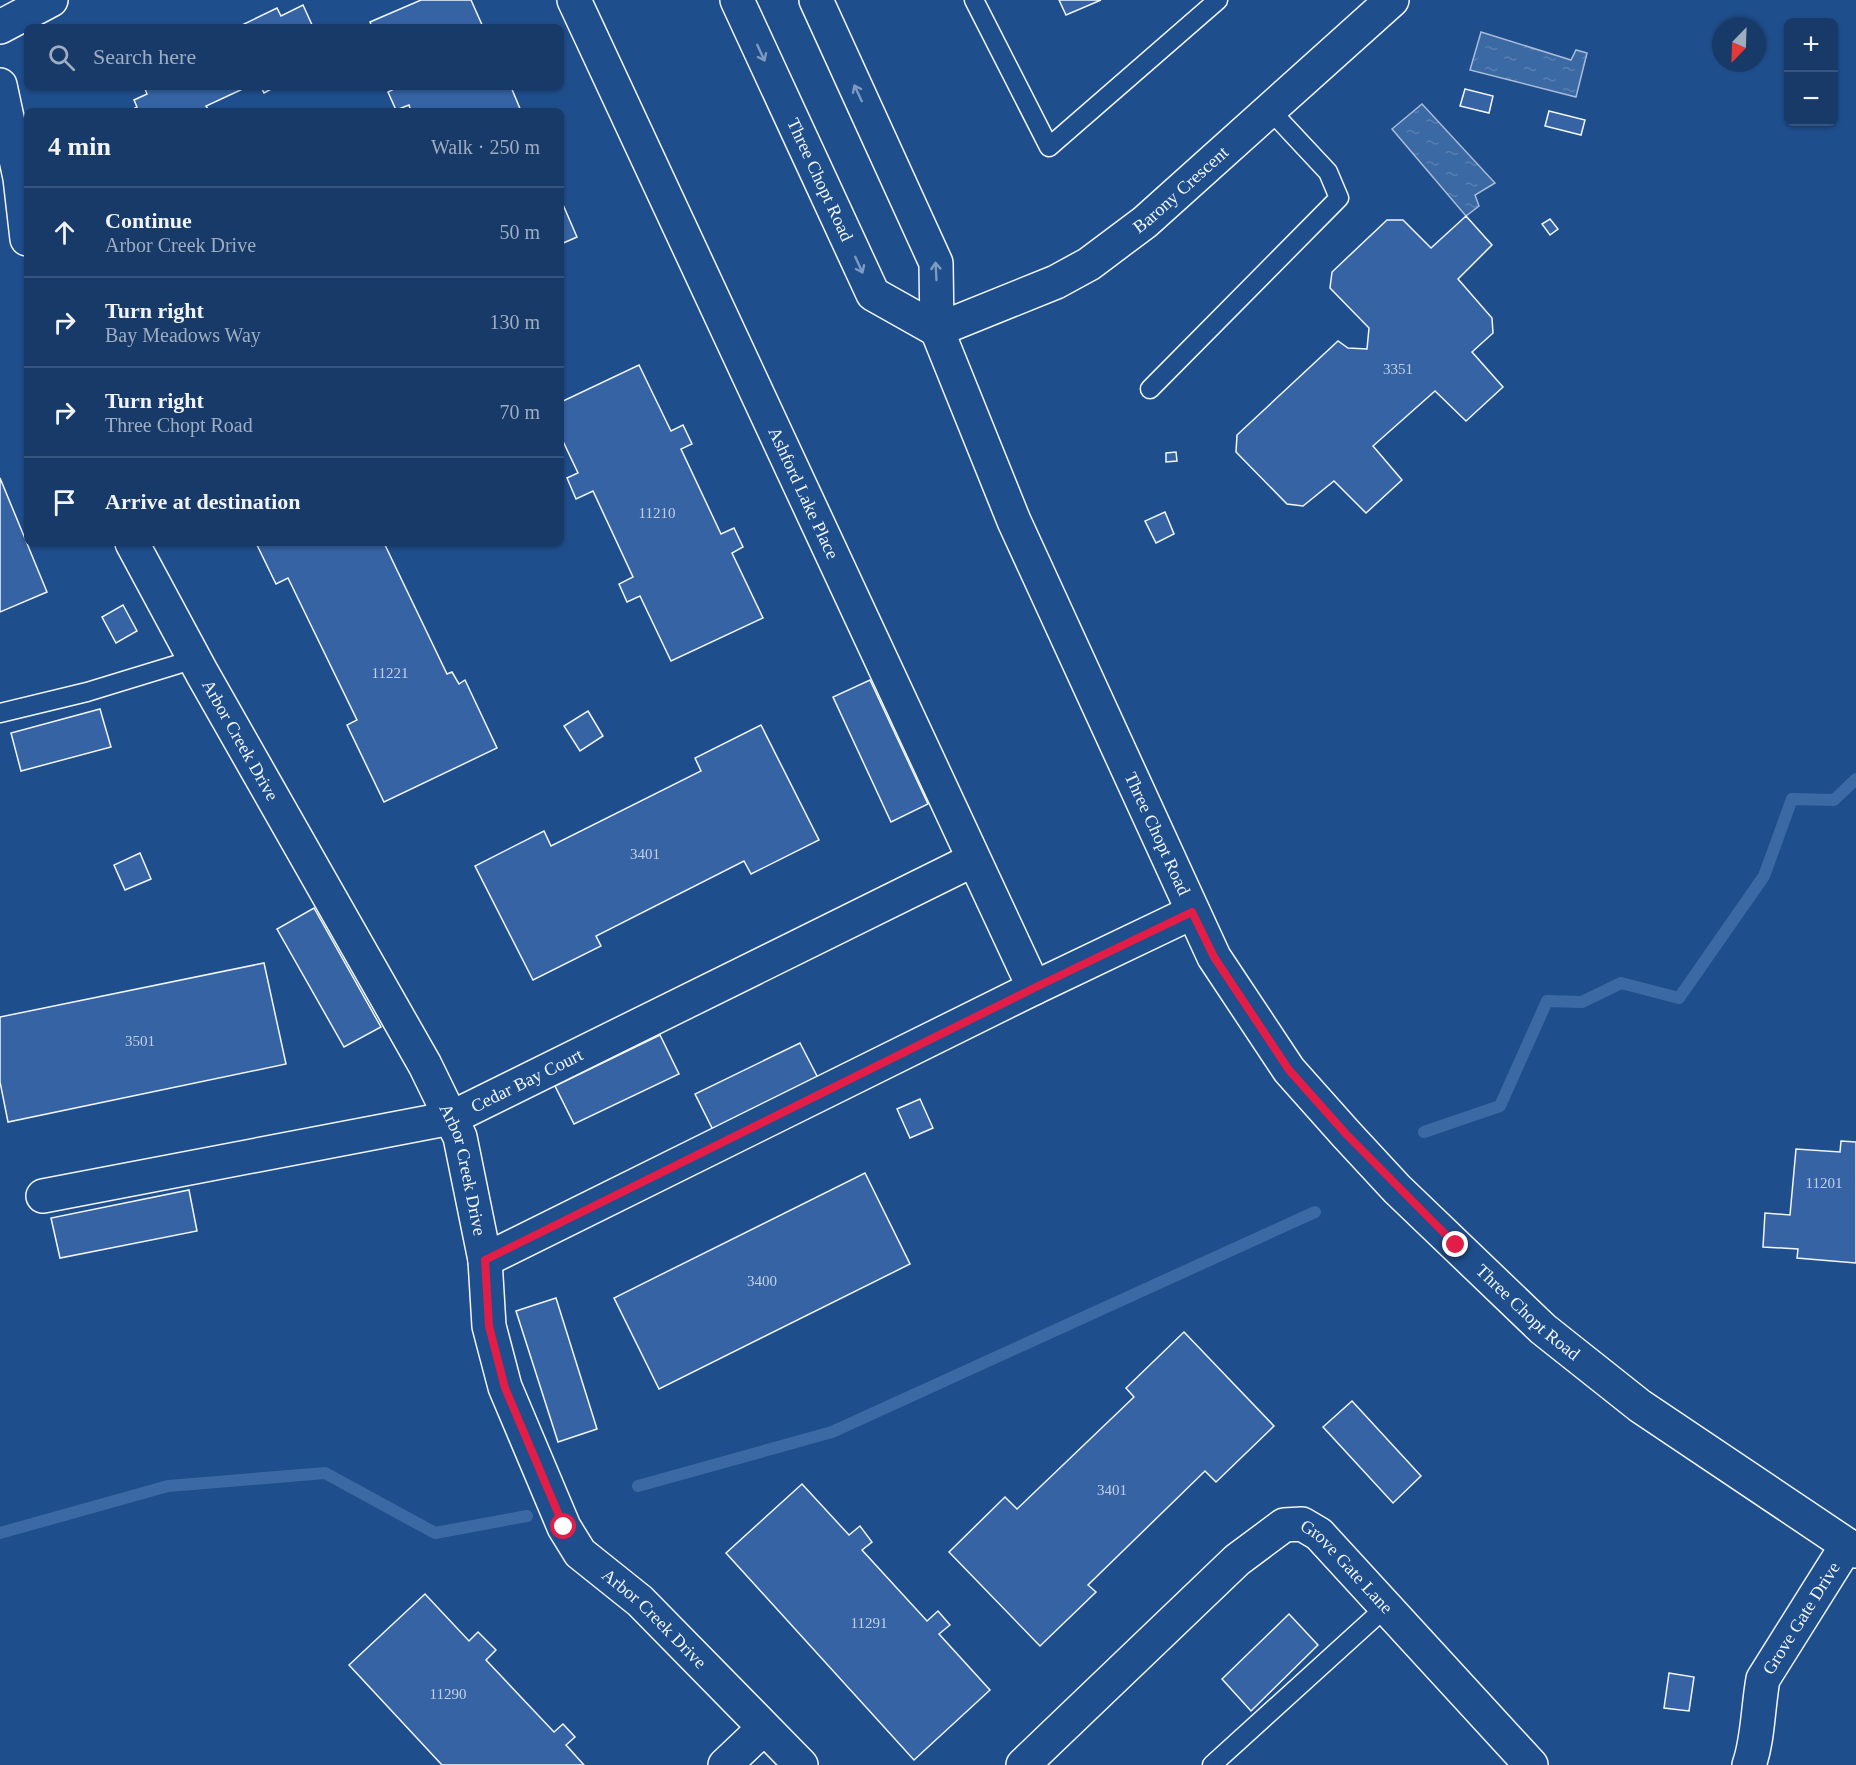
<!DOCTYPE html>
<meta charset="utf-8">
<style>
:root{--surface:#173a69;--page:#244571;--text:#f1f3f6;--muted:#9eadc0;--line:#36547d}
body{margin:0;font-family:Georgia,serif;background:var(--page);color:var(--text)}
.controls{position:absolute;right:18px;top:18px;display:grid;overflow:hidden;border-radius:9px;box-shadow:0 2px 4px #0004}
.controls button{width:54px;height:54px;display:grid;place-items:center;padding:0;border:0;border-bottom:2px solid var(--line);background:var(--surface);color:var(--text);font:30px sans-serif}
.compass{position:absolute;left:1712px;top:18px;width:54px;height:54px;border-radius:50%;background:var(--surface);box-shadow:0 2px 4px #0004;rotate:203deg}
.stop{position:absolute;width:18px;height:18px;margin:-14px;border:4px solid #e11d48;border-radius:50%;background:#fff}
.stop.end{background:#e11d48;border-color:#fff;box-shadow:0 2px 6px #0008}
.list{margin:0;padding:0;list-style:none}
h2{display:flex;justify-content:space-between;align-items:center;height:78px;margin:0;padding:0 24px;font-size:26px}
h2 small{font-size:20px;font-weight:400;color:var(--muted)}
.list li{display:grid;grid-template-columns:39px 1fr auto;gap:18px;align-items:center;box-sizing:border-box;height:90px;padding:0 24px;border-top:2px solid var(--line)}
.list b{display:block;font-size:22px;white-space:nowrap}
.list p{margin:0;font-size:20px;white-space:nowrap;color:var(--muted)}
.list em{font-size:20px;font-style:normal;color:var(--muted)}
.icon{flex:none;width:33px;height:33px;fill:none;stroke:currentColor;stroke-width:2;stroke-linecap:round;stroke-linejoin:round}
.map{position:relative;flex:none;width:1856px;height:1765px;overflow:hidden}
.search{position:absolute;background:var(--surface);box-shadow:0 2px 4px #0004;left:24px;top:24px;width:540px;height:66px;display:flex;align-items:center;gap:15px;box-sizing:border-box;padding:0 21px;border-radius:9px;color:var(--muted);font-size:22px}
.panel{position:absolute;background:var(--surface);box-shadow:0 2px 4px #0004;left:24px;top:108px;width:540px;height:438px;border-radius:9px}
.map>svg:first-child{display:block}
.water{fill:url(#water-ripples);stroke:#a8bbd7;stroke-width:1.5}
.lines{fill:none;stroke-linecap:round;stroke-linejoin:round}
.stream{stroke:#3b69a3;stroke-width:12}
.building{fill:#3563a3;stroke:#f2f6ff;stroke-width:1.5}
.lane-casing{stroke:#f2f6ff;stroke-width:21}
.street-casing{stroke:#f2f6ff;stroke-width:36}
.secondary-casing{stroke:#f2f6ff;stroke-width:36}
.lane{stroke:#1f4e8c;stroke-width:18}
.street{stroke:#1f4e8c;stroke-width:33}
.secondary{stroke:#1f4e8c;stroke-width:33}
.oneway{stroke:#7e9ac0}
.route{stroke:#e11d48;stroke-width:8}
.labels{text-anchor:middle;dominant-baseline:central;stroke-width:4.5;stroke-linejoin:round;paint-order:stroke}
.number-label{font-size:15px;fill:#c3d1e8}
.street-label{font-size:18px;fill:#f2f6ff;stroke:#1f4e8c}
</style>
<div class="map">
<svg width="1856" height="1765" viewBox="0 0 1856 1765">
<defs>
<pattern id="water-ripples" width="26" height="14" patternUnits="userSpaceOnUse" patternTransform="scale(1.5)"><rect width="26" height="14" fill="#3b69a3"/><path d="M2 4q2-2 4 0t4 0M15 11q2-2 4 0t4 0" fill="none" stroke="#587fb1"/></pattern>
</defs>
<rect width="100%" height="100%" fill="#1f4e8c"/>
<g class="water">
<path d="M1481,32L1571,60L1576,50L1587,53L1576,97L1470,70Z"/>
<path d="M1422,104L1495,183L1475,195L1479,206L1466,216L1392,129Z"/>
</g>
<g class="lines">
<g class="stream">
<path d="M1424,1132L1500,1106L1547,1001L1582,1002L1621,983L1679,998L1764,876L1792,799L1834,800L1856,779"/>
<path d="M638,1486L832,1432L1315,1212"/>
<path d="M0,1533L168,1486L325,1473L435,1533L527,1516"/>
</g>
</g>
<g class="building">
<path d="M421,0H471L483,27H372L370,22Z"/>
<path d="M1059,0H1101L1066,15Z"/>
<path d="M303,5L313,27H238L277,8L281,16Z"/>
<path d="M150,87H247L206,106L209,111H130L137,107L134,100L147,94L145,89Z"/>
<path d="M261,87H275L264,93Z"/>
<path d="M398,87H511L521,111H411L409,105L396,110L388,92Z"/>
<path d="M1465,89L1493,96L1489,113L1460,106Z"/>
<path d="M1549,111L1585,120L1581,135L1545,126Z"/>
<path d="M561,200L577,237L561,244Z"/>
<path d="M1466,216L1492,245L1458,279L1492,318L1493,333L1472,352L1503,387L1466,421L1435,391L1373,446L1402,480L1366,513L1334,481L1303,506L1287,504L1236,452L1237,435L1338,341L1348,348L1367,349L1369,328L1330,288L1332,272L1387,220H1403L1431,248Z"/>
<path d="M1550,219L1558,229L1550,235L1542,224Z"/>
<path d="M639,365L671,431L683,425L692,444L681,449L721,534L734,528L743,547L732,553L763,618L671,661L640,596L627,602L619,584L633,577L593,491L576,499L567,478L578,473L561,437V402Z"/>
<path d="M1176,452L1177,461L1166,462V453Z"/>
<path d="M0,478L47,592L0,612Z"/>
<path d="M1165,512L1174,534L1156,543L1145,521Z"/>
<path d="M256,543H384L447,674L452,672L459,684L465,680L497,748L384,802L347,725L357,720L288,578L276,584Z"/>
<path d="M123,605L137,631L116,643L102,617Z"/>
<path d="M870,680L928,804L891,822L833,697Z"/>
<path d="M100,709L111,747L21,771L11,733Z"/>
<path d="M588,711L603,736L580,751L564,726Z"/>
<path d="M761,725L819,840L751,874L744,861L596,936L601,946L533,980L475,866L544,831L551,846L701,771L695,758Z"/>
<path d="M140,853L151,879L125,890L114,865Z"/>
<path d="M314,908L381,1027L344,1047L277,929Z"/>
<path d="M264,963L286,1064L8,1122L0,1082V1017Z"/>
<path d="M660,1035L679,1074L574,1124L555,1086Z"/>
<path d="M800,1043L818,1078L713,1130L695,1094Z"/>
<path d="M920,1099L933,1128L910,1138L897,1109Z"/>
<path d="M1841,1141L1856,1142V1263L1797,1258L1798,1249L1763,1247L1765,1213L1790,1215L1796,1149L1840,1152Z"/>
<path d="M865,1173L910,1264L659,1389L614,1298Z"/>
<path d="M189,1190L197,1231L60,1258L51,1218Z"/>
<path d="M556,1298L597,1429L558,1442L516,1311Z"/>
<path d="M1184,1332L1274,1426L1216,1482L1205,1471L1088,1585L1096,1592L1040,1646L949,1552L1005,1497L1017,1509L1134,1397L1126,1388Z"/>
<path d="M1352,1401L1421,1476L1393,1503L1323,1427Z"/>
<path d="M802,1484L849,1535L860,1526L872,1542L862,1550L927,1621L938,1611L950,1625L939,1634L990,1690L914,1760L726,1553Z"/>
<path d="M425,1594L469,1641L478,1632L496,1650L486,1660L554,1732L563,1724L575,1737L566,1745L584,1765H442L349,1665Z"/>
<path d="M1289,1614L1318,1645L1251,1711L1222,1679Z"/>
<path d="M1669,1673L1694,1677L1689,1711L1664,1708Z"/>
</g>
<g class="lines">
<defs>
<g id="lane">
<path d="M974,0L1049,147L1218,0"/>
<path d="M1150,389L1339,198L1328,172L1270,110"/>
<path d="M0,713L87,692L195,659"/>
<path d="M1212,1765L1386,1607"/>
</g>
<g id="street">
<path id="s1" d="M574,0L1034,988"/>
<path d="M0,27L51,0"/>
<path d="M0,85L20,178L27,239"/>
<path id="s2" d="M937,330L1056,282L1089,264L1145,222L1392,0"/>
<path id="s3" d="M132,543L202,673L425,1065L460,1137L485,1260L489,1326L505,1387L564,1527L580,1553L640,1601L801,1765"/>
<path id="s4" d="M43,1196L451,1118L973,860"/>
<path d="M485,1260L1034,988L1193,912"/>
<path d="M725,1765L764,1728"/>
<path id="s5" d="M1023,1765L1237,1560L1284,1525L1302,1524L1319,1534L1531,1765"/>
<path id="s6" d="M1749,1765C1758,1741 1758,1706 1763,1679L1847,1545"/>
</g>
<g id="secondary">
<path id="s7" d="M737,0L873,294L937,330"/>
<path id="s8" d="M816,0L936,263L937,330L1014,521L1214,957L1289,1070L1346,1134L1397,1189L1543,1329L1640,1406L1856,1551"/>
</g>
</defs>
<use href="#lane" class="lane-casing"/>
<use href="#street" class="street-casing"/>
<use href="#secondary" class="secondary-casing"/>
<use href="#lane" class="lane"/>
<use href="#street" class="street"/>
<use href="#secondary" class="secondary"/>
</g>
<defs><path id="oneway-shaft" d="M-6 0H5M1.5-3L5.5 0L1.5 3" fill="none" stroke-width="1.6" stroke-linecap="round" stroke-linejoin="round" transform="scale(1.5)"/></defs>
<g class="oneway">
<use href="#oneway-shaft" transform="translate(761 53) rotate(65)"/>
<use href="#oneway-shaft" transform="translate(858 93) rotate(-115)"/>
<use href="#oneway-shaft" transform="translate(859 265) rotate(65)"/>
<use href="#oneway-shaft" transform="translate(936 271) rotate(-93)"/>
</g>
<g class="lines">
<path class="route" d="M564,1527L505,1388L489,1326L485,1260L1034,988L1192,912L1214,957L1289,1070L1346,1134L1456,1245"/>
</g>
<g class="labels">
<g class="number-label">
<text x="1398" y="369">3351</text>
<text x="657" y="513">11210</text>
<text x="390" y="673">11221</text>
<text x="645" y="854">3401</text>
<text x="140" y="1041">3501</text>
<text x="1824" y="1183">11201</text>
<text x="762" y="1281">3400</text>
<text x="1112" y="1490">3401</text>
<text x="869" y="1623">11291</text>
<text x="448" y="1694">11290</text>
</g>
<g class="street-label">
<text stroke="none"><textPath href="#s7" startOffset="198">Three Chopt Road</textPath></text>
<text stroke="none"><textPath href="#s2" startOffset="284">Barony Crescent</textPath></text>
<text stroke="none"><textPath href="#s1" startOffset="544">Ashford Lake Place</textPath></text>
<text stroke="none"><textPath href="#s3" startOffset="225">Arbor Creek Drive</textPath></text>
<text stroke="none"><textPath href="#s8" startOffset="906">Three Chopt Road</textPath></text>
<text stroke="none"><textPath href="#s4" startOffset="500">Cedar Bay Court</textPath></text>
<text stroke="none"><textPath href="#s3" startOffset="711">Arbor Creek Drive</textPath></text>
<text stroke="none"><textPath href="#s8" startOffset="1518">Three Chopt Road</textPath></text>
<text stroke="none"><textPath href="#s5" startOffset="435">Grove Gate Lane</textPath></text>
<text stroke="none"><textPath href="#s3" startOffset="1215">Arbor Creek Drive</textPath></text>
<text stroke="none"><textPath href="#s6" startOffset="159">Grove Gate Drive</textPath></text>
</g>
</g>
</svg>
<div class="controls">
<button>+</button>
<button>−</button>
</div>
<svg class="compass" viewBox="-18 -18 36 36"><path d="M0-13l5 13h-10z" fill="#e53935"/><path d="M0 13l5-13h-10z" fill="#9eadc0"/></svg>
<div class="stop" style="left:564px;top:1527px"></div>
<div class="stop end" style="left:1456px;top:1245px"></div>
<div class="search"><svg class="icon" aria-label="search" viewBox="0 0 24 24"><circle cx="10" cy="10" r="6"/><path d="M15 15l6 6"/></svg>Search here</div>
<section class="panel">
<h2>4 min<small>Walk · 250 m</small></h2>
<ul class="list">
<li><svg class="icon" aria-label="ahead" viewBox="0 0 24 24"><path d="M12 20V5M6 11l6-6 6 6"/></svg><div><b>Continue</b><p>Arbor Creek Drive</p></div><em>50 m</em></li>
<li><svg class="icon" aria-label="right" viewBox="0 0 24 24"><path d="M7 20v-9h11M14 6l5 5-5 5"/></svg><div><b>Turn right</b><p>Bay Meadows Way</p></div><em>130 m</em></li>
<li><svg class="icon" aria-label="right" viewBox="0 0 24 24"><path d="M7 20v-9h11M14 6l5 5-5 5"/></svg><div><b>Turn right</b><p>Three Chopt Road</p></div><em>70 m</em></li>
<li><svg class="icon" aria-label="arrive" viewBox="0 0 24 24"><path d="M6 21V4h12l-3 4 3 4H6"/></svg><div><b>Arrive at destination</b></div></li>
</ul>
</section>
</div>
